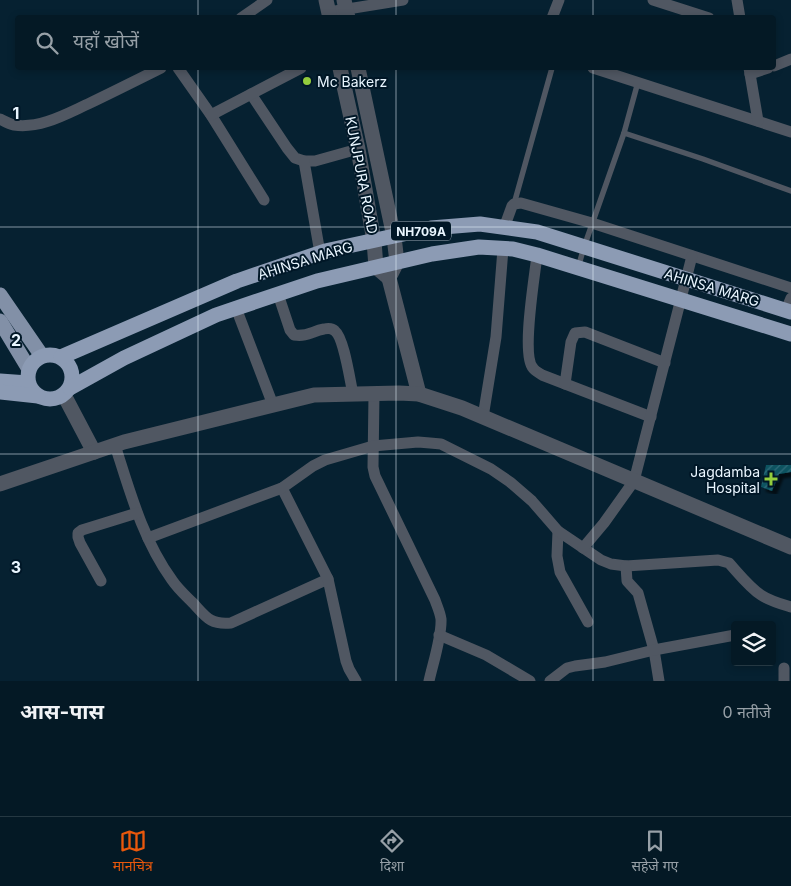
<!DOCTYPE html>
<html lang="hi">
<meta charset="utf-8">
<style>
:root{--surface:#041925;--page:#0d222d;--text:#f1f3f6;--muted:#97a0a7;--line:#253842;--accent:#ea580c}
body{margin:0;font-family:Inter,"Noto Sans Devanagari",sans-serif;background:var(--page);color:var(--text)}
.controls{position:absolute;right:15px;bottom:15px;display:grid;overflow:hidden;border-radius:5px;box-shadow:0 2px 8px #0003}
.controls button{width:45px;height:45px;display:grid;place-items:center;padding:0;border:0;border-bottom:1px solid var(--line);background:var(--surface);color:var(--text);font:25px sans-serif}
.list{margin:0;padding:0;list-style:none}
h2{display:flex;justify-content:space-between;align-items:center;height:65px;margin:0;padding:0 20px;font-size:21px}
h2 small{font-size:16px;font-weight:400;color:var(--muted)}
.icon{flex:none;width:28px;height:28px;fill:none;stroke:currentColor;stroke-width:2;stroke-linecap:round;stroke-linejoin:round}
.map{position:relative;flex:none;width:791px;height:681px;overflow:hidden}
.search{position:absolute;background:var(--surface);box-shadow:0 2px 8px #0003;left:15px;right:15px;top:15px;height:55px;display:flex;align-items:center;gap:12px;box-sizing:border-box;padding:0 18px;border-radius:5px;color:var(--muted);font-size:19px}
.sheet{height:135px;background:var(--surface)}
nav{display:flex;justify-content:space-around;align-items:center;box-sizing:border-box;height:70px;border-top:1px solid var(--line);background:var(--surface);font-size:14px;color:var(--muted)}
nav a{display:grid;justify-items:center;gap:2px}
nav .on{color:var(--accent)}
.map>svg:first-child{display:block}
.building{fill:url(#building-hatch);filter:url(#shadow)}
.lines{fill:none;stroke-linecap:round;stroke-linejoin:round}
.service{stroke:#505762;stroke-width:5.5}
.minor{stroke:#505762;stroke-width:11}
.tertiary{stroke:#505762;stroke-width:15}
.primary{stroke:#8290a7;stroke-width:15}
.trunk{stroke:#8c9bb4;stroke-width:15}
.grid{fill:none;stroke:#e9f6ff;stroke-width:1;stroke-opacity:0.55}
.poi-dot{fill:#93cd3d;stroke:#001727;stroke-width:2}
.labels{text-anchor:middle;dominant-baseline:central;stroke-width:4;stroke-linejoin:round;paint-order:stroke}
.shield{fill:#001727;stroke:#a3b3be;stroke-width:1}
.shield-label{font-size:12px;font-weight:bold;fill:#e9f6ff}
.poi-label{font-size:14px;fill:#e9f6ff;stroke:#001727;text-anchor:start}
.street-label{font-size:14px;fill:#e9f6ff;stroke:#001727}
.grid-label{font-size:16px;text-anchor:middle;font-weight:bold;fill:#e9f6ff;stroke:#001727;stroke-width:4;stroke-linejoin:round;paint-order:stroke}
</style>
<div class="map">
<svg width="791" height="681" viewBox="0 0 791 681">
<defs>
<pattern id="building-hatch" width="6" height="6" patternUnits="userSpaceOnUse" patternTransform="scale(1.25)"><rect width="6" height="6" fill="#0c5261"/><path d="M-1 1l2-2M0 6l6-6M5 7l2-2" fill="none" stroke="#2f6c79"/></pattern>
<filter id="shadow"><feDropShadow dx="4.5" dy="4.5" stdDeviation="1" flood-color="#0009"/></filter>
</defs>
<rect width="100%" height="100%" fill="#062131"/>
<path class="building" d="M766,465H791V472L779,474L772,491L761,487Z"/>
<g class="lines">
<g class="service">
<path d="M624,133L703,159L791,191"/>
<path d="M514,204L552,68"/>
<path d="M578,268L584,247L624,133L638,82"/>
</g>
<g class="minor">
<path d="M653,0L709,18"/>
<path d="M737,0L740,18"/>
<path d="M329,12L403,0"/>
<path d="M241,18L267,0"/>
<path d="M552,18L559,0"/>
<path d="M774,66L791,59"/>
<path d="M178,68L211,115L264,200"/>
<path d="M593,68L791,132"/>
<path d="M749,68L758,121"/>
<path d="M750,74L768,68"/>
<path d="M251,94L287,148L295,158L304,161H315L358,149"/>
<path d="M211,115L301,68"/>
<path d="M0,119C4,121 9,124 14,125C40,129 66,114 88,104C113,92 137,80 161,68"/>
<path d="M304,161L320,253"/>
<path d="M504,228L512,206L514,204L521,203L592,223L791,288"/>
<path d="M537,255C535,275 521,355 533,368C535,371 539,373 542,375L651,417"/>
<path d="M278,294L290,330L294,335C308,337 312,331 324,329C328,328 332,328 335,331C344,338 350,381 353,394"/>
<path d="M236,308L273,405"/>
<path d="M786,310L791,298"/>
<path d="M565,384L571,342L575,333L585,332L665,363"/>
<path d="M374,394L373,467L375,476L435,600C437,606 440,612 441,619C442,636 433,663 429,681"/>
<path d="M483,417L496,337L503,249"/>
<path d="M115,445C130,492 143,540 172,580C178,589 186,596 193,603C206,617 210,625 231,623L328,579"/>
<path d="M282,488L328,579L346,661L349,669L356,681"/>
<path d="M558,531L557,556L560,572L588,622"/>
<path d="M148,538L282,488L313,466L325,460L373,446L418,442L430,443L441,444L491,469L510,482L532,501L558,531L601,560L611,564L626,566L718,560L729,563C739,574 749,587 761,595C770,601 781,604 791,607"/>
<path d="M583,548L604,523L634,481L692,256"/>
<path d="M626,566L627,581L638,593L654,650L659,681"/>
<path d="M101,581L80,543L78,537V533L82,530L137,513"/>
<path d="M439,635L486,655L530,681"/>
<path d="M550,681L567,668L575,666L605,662L654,650L735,635"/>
<path d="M784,681V668"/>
</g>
<g class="tertiary">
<path d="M326,0L330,18"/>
<path d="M344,0L348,18"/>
<path d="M340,68L358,149L374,241L376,267L389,278"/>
<path d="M358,68L394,237L397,262L391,274"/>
<path d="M389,278L419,394"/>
<path d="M64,395L94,452"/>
<path d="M0,484L124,442L314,395L399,393L419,394L462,408L791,547"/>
</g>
<g class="primary">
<path d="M0,295L42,356"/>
<path d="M0,321L29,369"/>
</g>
<g class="trunk">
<circle cx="50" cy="377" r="22"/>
<path d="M61,357L237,281L325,251L431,228L480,224L537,232L791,312"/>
<path d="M0,381L28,383"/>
<path d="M70,388L124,358L216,315L317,281L432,254L479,247L513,249L537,255L791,334"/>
<path d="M0,392L38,396"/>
</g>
</g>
<path class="grid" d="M198,0V18M396,0V18M593,0V18M198,68V681M396,68V681M593,68V681M0,227H791M0,454H791"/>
<g class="poi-dot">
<circle cx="307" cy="81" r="5"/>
<path d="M768.5 471.5h5v5h5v5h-5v5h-5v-5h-5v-5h5z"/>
</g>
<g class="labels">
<rect class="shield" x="391" y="221.5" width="60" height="19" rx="4"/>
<g class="shield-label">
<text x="421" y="231">NH709A</text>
</g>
<g class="poi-label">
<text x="317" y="81">Mc Bakerz</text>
<text x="760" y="471" text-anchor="end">Jagdamba<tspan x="760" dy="16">Hospital</tspan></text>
</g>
<g class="street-label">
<text transform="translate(362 175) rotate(79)">KUNJPURA ROAD</text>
<text transform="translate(305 260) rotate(-17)">AHINSA MARG</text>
<text transform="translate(712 287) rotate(17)">AHINSA MARG</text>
</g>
</g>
<g class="grid-label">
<text x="16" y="119">1</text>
<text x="16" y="346">2</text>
<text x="16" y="573">3</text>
</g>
</svg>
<div class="controls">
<button><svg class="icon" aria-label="layers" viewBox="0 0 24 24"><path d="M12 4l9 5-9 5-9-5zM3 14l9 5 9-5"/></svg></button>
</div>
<div class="search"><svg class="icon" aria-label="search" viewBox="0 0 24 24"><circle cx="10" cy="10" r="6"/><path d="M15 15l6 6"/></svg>यहाँ खोजें</div>
</div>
<section class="sheet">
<h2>आस-पास<small>0 नतीजे</small></h2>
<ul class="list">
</ul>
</section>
<nav>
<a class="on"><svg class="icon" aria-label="map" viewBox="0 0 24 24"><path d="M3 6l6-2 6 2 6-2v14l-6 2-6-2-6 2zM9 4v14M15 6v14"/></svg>मानचित्र</a>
<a><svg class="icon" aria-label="directions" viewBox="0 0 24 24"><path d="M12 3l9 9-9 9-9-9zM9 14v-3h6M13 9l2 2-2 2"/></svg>दिशा</a>
<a><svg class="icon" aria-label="saved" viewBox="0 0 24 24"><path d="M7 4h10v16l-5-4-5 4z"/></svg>सहेजे गए</a>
</nav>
